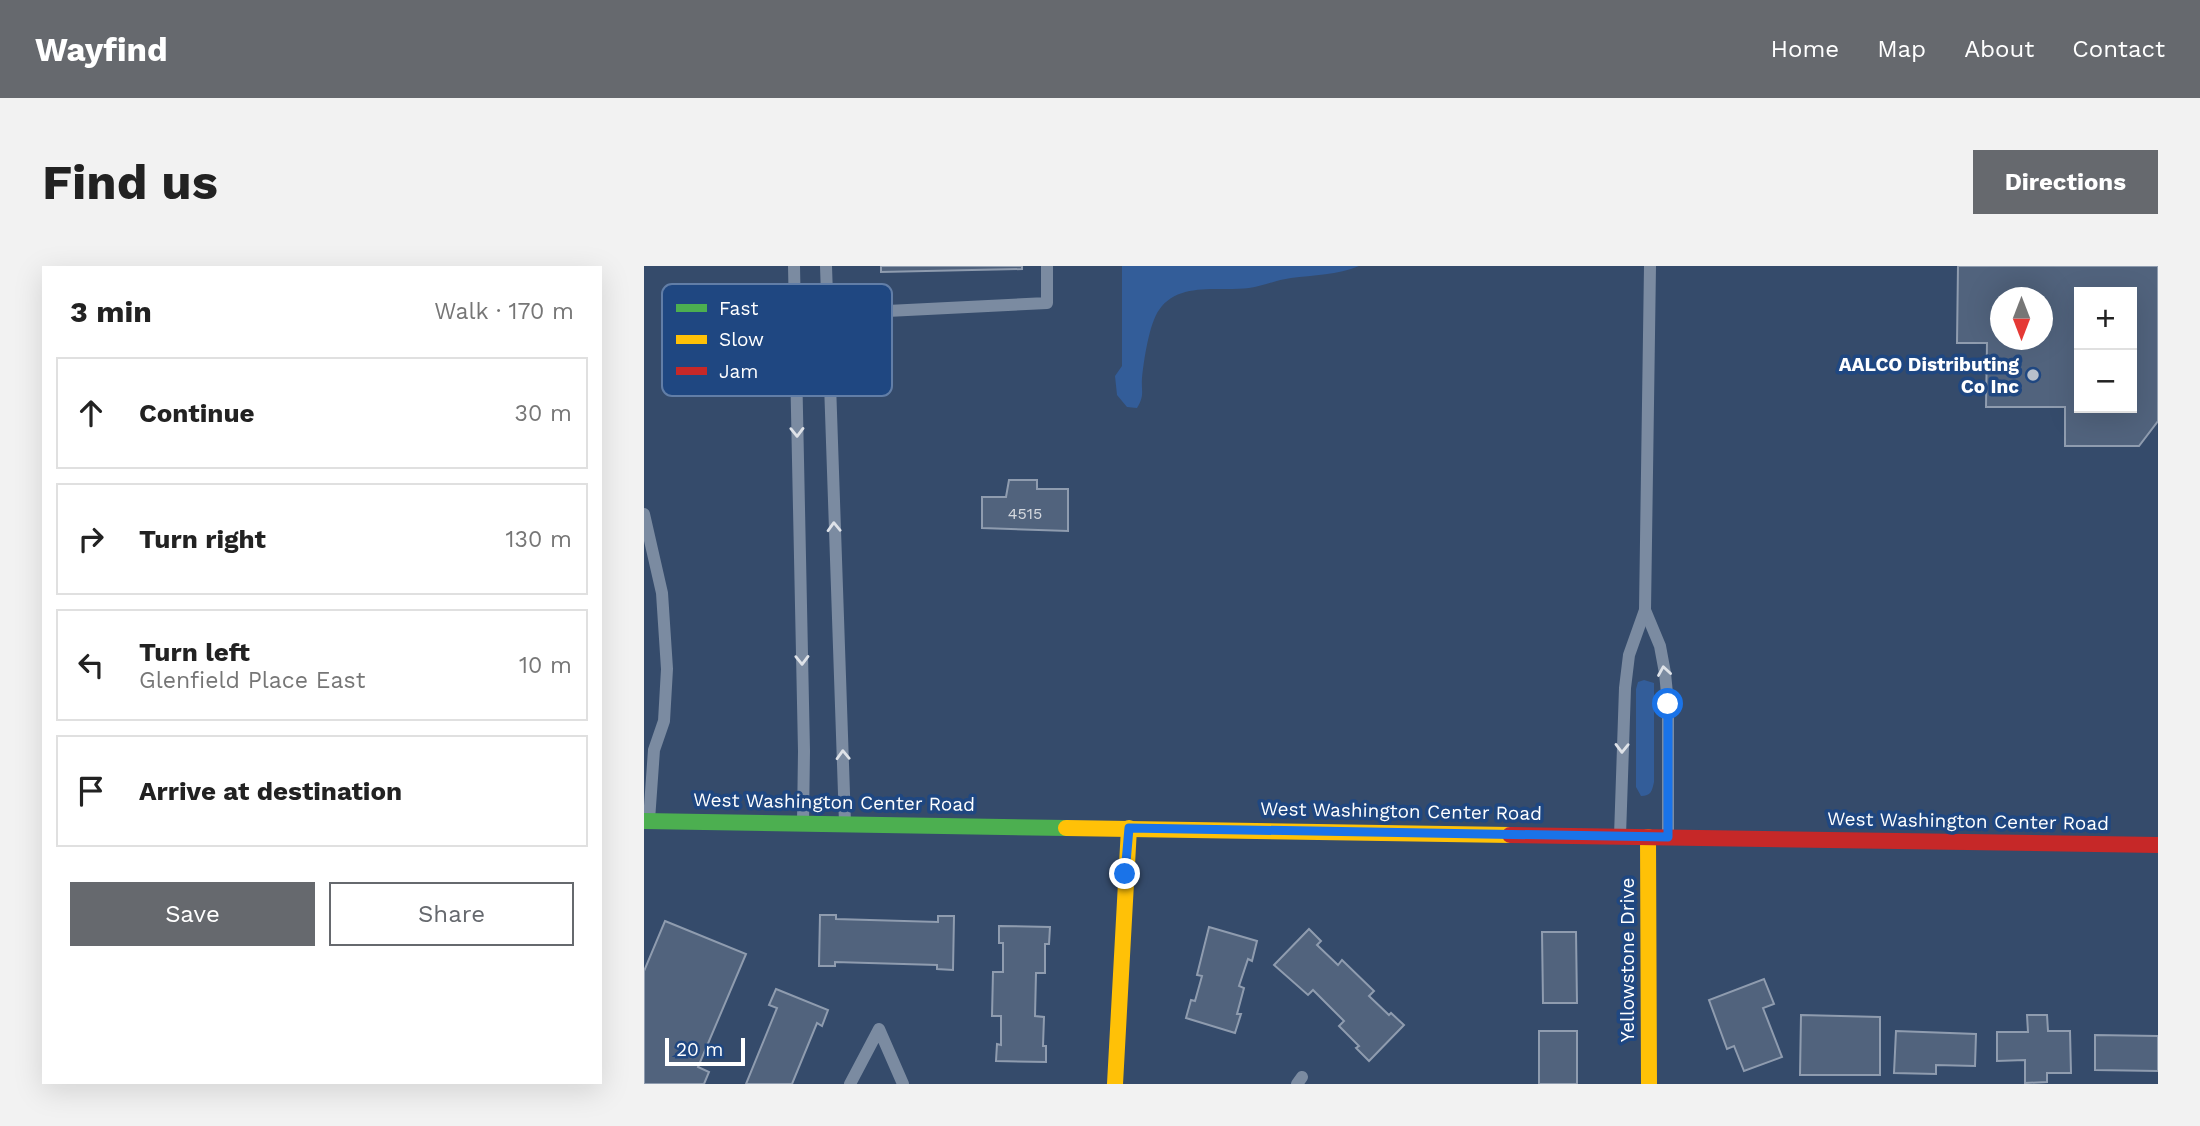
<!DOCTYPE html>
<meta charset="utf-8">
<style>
:root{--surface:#fff;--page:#f2f2f2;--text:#222;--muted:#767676;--line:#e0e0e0;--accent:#66696e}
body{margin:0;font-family:"Work Sans",sans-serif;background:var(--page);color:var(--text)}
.controls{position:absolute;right:21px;top:21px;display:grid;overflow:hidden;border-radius:0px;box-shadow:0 7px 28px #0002}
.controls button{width:63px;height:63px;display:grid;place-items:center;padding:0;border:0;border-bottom:2px solid var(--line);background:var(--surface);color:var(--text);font:35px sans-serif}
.compass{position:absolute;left:1346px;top:21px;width:63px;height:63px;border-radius:50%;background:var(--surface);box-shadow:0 7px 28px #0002;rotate:180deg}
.scale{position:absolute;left:21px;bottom:18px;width:80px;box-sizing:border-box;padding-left:7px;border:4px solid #fff;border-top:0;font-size:19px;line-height:24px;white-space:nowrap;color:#fff;-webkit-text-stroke:5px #1f4781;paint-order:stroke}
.stop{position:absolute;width:21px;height:21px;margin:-16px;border:5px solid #1a73e8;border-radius:50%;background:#fff}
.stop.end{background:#1a73e8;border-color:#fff;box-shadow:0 2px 7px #0008}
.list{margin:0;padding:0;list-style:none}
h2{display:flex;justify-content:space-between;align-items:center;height:91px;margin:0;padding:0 28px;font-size:30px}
h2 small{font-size:23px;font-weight:400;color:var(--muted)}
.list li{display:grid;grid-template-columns:46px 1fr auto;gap:21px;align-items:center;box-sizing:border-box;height:112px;margin:0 14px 14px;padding:0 14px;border:2px solid var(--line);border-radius:0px}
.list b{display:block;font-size:26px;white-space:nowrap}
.list p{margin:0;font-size:23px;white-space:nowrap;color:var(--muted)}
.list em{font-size:23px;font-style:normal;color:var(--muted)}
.actions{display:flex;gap:14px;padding:21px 28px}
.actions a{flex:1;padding:16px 0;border:2px solid var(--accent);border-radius:0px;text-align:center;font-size:24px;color:var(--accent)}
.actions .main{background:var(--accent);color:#fff}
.icon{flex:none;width:38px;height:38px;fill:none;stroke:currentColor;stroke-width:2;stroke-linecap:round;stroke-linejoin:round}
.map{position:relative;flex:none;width:1514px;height:818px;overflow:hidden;border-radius:0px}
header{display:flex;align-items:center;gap:42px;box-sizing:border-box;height:98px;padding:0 35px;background:var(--accent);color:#fff}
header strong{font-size:33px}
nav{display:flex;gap:38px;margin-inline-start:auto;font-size:24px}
.intro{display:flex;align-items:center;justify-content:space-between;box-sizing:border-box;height:168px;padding:0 42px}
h1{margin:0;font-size:49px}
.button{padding:18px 32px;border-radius:0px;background:var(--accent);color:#fff;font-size:24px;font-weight:700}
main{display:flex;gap:42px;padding:0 42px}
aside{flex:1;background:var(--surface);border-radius:0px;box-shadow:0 7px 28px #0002}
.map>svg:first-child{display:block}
.green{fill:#335d99}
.building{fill:#51637d;stroke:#8f9caf;stroke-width:2;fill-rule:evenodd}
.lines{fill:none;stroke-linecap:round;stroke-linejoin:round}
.lane{stroke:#7b8ba1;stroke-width:12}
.fast{stroke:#4caf50;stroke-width:16}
.slow{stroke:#ffc107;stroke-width:16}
.jam{stroke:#c62828;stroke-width:16}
.oneway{stroke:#dee2e8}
.route{stroke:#1a73e8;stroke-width:9}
.poi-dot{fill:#b8c0cb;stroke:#1f4781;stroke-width:2.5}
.labels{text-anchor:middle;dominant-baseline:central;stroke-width:7;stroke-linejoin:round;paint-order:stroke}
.number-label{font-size:16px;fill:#d4d8de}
.poi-label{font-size:19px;font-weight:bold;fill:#fff;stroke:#1f4781;text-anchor:end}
.street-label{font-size:19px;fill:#fff;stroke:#1f4781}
.key{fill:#1f4781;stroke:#627ea7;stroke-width:2}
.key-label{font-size:19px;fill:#fff}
</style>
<header>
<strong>Wayfind</strong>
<nav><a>Home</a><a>Map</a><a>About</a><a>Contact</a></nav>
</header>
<div class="intro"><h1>Find us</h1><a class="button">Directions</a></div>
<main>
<aside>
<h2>3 min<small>Walk · 170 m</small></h2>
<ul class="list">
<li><svg class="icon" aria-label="ahead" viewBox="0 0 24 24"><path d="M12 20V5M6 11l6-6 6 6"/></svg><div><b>Continue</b></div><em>30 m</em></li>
<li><svg class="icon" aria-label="right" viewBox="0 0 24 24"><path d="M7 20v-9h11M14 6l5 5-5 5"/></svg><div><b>Turn right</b></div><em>130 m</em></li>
<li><svg class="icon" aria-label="left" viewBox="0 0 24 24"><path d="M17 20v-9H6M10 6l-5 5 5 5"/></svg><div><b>Turn left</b><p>Glenfield Place East</p></div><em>10 m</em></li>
<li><svg class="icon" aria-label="arrive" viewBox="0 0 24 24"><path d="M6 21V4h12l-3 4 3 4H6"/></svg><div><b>Arrive at destination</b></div></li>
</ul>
<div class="actions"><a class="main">Save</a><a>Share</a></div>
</aside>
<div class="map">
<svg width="1514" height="818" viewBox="0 0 1514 818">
<rect width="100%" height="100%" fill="#354b6b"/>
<g class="green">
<path d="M478,0H715C694,9 669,9 647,12C632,14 619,20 605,22C575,26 535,15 515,44C505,58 500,94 498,112C497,125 501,129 493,142L483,141L473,129L471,110L478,100Z"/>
<path d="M1000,414L1010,417V516C1008,525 1007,530 997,530L992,521V423L994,416Z"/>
</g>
<g class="building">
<path d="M237,0H378V3L237,6Z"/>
<path d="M1314,0H1514V155L1495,180H1421V141H1342L1343,77H1313ZM1435,26H1488V142H1435ZM1356,32H1398V74H1356Z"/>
<path d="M365,214H393V223H424V265L338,262V231H362Z"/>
<path d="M176,649H192V653L294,656V650H310L309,704L293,703V699L191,696V700H175Z"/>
<path d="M21,655L102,688L54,801L65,806L60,818H0V705Z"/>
<path d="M355,660L406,661L405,678H401V707H392L391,750L400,751L399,780H402V796L352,795L353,778L357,779V750H348L349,706H359V677H355Z"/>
<path d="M565,661L613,675L608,695L604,693L595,720L600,722L593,748H597L591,767L542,752L547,734L551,735L558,710L553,709Z"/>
<path d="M665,663L677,675L673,679L694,699L698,694L730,725L725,730L745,749L747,747L760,759L725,795L712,782L715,780L695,760L700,755L669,724L664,729L630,699Z"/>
<path d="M898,666H932L933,737H899Z"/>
<path d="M1120,713L1130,738L1119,742L1138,791L1100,805L1090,780L1083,783L1065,734Z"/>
<path d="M132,723L184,744L178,760L173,757L148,818H102L133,742L125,739Z"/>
<path d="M1157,749L1236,751V809H1156Z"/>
<path d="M1383,749H1403L1404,765H1426L1427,807H1403V816L1381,817V794L1353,795V766H1384Z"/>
<rect x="895" y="765" width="38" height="53"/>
<path d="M1252,765L1332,768L1331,800L1292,799V808L1250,807Z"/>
<path d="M1451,769L1514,770V805L1451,804Z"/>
</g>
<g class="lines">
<g class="lane">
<path d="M150,0L160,485L159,556"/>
<path d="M182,0L201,557"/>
<path d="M183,48L403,37V0"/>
<path d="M0,248L18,327L23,403L20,455L10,484L5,554"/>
<path d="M1001,344L1016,380L1021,407L1024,438V571"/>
<path d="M976,570L981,422L985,389L1001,344L1006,0"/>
<path d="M206,818L235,763L259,818"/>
<path d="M653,818L658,811"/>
</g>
<path class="fast" d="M0,555L422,562"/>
<g class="slow">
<path d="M422,562L866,569"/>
<path d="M1004,571L1005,818"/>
<path d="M471,818L485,562"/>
</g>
<path class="jam" d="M866,569L1514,579"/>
</g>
<defs><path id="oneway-chevron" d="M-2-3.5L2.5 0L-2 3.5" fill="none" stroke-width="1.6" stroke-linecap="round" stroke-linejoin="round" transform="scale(1.75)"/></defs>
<g class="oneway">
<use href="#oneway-chevron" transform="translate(153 166) rotate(89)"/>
<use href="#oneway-chevron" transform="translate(190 261) rotate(-92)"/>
<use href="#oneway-chevron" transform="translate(158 394) rotate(89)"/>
<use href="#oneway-chevron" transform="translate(1020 405) rotate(-99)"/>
<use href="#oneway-chevron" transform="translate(978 482) rotate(91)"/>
<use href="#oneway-chevron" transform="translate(199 489) rotate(-92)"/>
</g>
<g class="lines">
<path class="route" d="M481,608L485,562L1024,571V438"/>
</g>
<circle class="poi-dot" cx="1389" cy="109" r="7"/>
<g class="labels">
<g class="number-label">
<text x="381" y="247">4515</text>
</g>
<g class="poi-label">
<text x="1375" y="98">AALCO Distributing<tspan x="1375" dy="22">Co Inc</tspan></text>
</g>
<g class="street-label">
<text transform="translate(190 536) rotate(1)">West Washington Center Road</text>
<text transform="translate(757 545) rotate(1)">West Washington Center Road</text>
<text transform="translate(1324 555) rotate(1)">West Washington Center Road</text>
<text transform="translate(983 694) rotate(-90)">Yellowstone Drive</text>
</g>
</g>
<rect x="18" y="18" width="230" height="112" rx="10" class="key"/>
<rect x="32" y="38" width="31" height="8" fill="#4caf50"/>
<rect x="32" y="69" width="31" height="9" fill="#ffc107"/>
<rect x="32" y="101" width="31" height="8" fill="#c62828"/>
<g class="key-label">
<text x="75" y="49">Fast</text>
<text x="75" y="80">Slow</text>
<text x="75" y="112">Jam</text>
</g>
</svg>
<div class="controls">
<button>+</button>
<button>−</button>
</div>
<svg class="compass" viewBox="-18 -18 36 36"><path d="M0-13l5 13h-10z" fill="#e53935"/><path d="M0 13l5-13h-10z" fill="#767676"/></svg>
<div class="scale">20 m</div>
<div class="stop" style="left:1024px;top:438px"></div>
<div class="stop end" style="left:481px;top:608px"></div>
</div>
</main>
